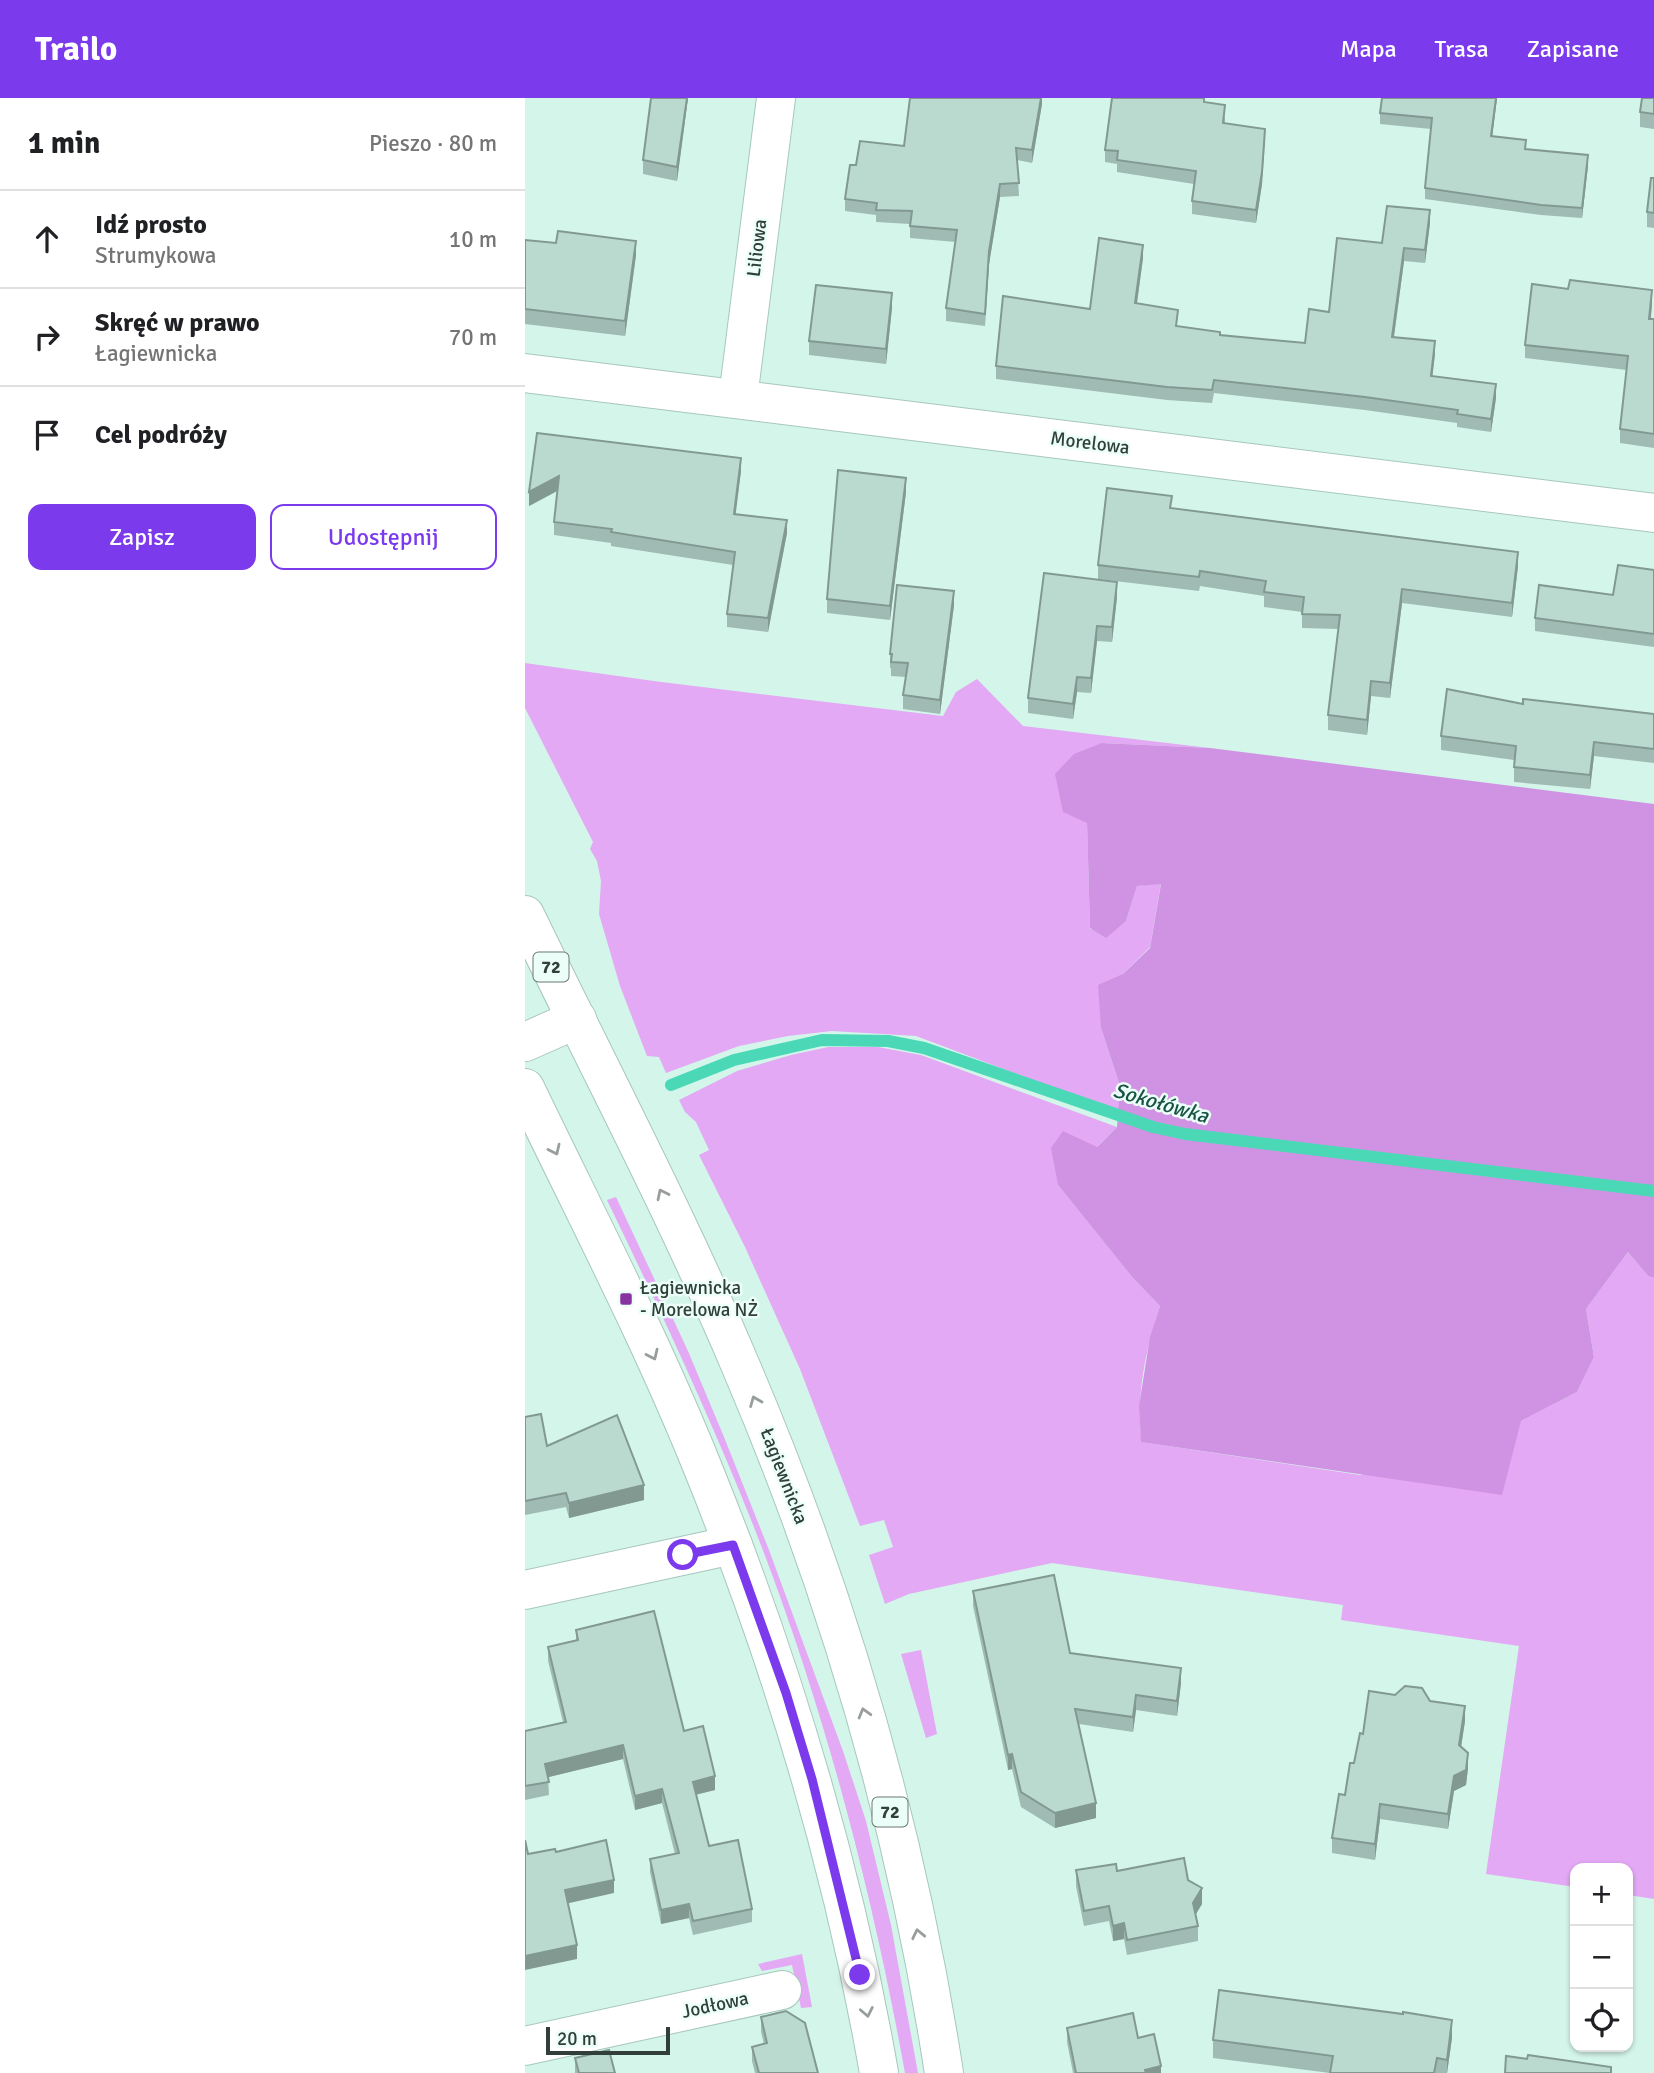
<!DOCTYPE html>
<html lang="pl">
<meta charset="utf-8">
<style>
:root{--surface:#fff;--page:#f2f2f2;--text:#202124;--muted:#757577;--line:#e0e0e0;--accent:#7c3aed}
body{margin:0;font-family:Signika,sans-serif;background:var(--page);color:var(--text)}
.controls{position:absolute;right:21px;bottom:21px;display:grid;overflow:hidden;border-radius:14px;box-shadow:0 2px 5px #0004}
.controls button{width:63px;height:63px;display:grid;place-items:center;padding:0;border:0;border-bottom:2px solid var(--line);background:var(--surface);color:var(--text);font:35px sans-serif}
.scale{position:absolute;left:21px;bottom:18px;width:124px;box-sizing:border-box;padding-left:7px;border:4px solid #313e3a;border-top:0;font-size:19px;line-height:24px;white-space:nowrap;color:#313e3a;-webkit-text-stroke:5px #ebfff8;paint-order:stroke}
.stop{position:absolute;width:21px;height:21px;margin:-16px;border:5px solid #7c3aed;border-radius:50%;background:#fff}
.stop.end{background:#7c3aed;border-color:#fff;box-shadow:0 2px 7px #0008}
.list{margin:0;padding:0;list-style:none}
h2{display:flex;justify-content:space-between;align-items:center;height:91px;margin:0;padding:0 28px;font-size:30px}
h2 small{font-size:23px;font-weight:400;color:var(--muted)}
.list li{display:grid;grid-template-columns:46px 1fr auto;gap:21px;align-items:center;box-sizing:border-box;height:98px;padding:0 28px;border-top:2px solid var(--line)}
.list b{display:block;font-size:26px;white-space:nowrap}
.list p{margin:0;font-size:23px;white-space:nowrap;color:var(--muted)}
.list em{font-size:23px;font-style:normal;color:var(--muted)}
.actions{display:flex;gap:14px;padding:21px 28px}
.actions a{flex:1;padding:16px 0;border:2px solid var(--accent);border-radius:14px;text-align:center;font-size:24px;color:var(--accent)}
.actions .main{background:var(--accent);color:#fff}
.icon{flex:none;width:38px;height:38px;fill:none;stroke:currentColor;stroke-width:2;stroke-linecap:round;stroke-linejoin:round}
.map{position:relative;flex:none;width:1129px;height:1975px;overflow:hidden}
header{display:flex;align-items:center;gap:42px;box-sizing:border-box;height:98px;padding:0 35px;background:var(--accent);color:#fff}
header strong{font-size:33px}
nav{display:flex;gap:38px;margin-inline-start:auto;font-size:24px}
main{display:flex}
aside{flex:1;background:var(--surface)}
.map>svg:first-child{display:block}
.green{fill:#e3a9f4}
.forest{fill:#d093e3}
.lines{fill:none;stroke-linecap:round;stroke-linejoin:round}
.stream{stroke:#4bd8b7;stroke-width:12}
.minor-casing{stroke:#a7c7bd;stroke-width:40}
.major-casing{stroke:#a7c7bd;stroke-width:40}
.minor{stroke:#fff;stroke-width:38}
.major{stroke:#fff;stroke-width:38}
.wall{fill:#a0bbb3}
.shaded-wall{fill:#829992}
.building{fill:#badad0;stroke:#829992;stroke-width:2}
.oneway{stroke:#989e9c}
.route{stroke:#7c3aed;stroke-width:9}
.poi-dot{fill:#8933a1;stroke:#ebfff8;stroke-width:2.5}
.labels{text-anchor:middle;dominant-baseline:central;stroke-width:5;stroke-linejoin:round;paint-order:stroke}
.shield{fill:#ebfff8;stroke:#697873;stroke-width:2}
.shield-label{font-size:18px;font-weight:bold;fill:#313e3a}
.street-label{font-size:19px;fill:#313e3a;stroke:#ebfff8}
.poi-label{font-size:19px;fill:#313e3a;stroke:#ebfff8;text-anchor:start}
.water-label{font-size:21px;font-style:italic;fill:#185244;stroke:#ebfff8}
</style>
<header>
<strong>Trailo</strong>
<nav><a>Mapa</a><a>Trasa</a><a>Zapisane</a></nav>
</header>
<main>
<aside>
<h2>1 min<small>Pieszo · 80 m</small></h2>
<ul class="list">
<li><svg class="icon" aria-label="ahead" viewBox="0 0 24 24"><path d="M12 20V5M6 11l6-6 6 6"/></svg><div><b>Idź prosto</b><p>Strumykowa</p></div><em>10 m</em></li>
<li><svg class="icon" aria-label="right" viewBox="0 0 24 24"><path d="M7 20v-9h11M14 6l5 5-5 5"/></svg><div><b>Skręć w prawo</b><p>Łagiewnicka</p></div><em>70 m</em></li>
<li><svg class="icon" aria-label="arrive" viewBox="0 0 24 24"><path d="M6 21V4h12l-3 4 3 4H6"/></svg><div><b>Cel podróży</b></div></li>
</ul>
<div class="actions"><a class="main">Zapisz</a><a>Udostępnij</a></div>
</aside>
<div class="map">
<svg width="1129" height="1975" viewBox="0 0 1129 1975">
<rect width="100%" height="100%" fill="#d4f5ea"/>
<g class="green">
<path d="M0,565L136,584L418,618L431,594L452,581L498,628L685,650L577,645L562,724L565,831L601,823L612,788L636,785L625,849L598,876L576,930L595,988L594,1012L569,1005L391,938L307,933L263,938L214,948L141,975L134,959L122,958L95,888L74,816L76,783L72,763L65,751L68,744L0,610Z"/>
<path d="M303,949H353L396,957L592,1029L533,1087L607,1179L635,1208C621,1251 610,1299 617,1344L835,1377L996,1323L1052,1294L1069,1259L1061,1211L1103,1154L1123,1178L1129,1180V1801L1103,1797V1770H1050V1789L961,1776L994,1548L816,1522L818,1507L527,1465L384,1496L360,1506L344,1457L368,1449L359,1422L335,1428L275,1271L220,1149L174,1057L184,1052L171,1024L160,1014L154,1002L212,973L266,957Z"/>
<path d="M91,1099L163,1253L199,1339L244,1452L318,1653L341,1723L366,1827L393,1975H380C348,1798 303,1624 239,1455C193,1335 138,1218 82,1102Z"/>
<path d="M396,1552L412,1636L401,1640L376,1556Z"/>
<path d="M277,1856L287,1909L276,1910L267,1867L237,1873L233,1866Z"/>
</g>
<path class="forest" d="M577,645L685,650L1129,706V1180L1123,1178L1103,1154L1061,1211L1069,1259L1052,1294L996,1323L977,1397L616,1344L614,1308L625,1239L635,1208L607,1179L533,1087L526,1050L538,1033L572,1049L592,1029L595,988L576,930L573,887L598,876L625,850L636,786L612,788L601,823L581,840L565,830L562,725L538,714L530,676L549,656Z"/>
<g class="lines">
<path class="stream" d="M146,987L209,962L297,942L363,943L399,950L628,1029L660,1036L1129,1093"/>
<defs>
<g id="minor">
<path d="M0,275L1129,415"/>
<path d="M213,300L251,0"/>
<path d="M0,1492L208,1447"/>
<path d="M0,1948L257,1892"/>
</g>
<g id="major">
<path d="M0,817C73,968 152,1117 217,1271C313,1496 382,1734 419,1975"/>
<path d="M0,944L52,921"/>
<path d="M0,990C60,1115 125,1239 177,1368C256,1563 318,1767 354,1975"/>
</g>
</defs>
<use href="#minor" class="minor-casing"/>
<use href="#major" class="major-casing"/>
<use href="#minor" class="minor"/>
<use href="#major" class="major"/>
</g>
<g class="wall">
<path d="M163,0L152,83L118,76V62Z"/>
<path d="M517,0V6L507,65L492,62L494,98L475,99L464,166L460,228L421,223V210L431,144L385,140V126L351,124V117L320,113V101L331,67L379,48Z"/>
<path d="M972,0L967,38L1001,51L1063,68L1057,120L1016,117L900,101V90L906,31L855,26V15Z"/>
<path d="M1129,0V31L1115,29V14Z"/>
<path d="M680,4L700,19V25L740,43L737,86L731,125L667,116V103L669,86L592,74V66L580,64V52Z"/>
<path d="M1129,80V130L1122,129V114Z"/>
<path d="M905,125L900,165L879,163L869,239L910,256L907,278L971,300L966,334L932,329V325L840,312L689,295L687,305L642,302L471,281V268L565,211L618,160L612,206L652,229L695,237L780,245L857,145Z"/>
<path d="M0,142L111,157L100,238L0,226Z"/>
<path d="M1127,206L1126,221H1129V350L1095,345V331L1102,272L1000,260V247Z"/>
<path d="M367,210L361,266L284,257V243Z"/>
<path d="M216,373L210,416L262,435L243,534L202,529V516L208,467L86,448V445L29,437V424L32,393L4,408V394Z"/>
<path d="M381,394L365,522L302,515V501Z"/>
<path d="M647,410L993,468L987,519L877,505L865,600L846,598L842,637L803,632V617L813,531L777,530V514L739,509V498L675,488L674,493L573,481V467Z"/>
<path d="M1129,472V549L1010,533V520L1088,497Z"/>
<path d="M592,499L587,544L572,543L566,595L552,594L548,621L503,615V600Z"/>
<path d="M429,507L415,616L378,611V597L381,579L366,578V570H365V556Z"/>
<path d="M998,606L1129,616V665L1069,658L1065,691L989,684V662L916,652V638Z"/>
<path d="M0,1319L22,1348L119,1402L44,1420L41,1409L0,1417Z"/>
<path d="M448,1493L545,1555L656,1585L652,1618L611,1612L608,1634L554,1626L571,1720L530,1730L496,1709L487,1671L483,1672L448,1508Z"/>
<path d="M51,1532L159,1633L190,1692L171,1697L184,1748L227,1811V1824L168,1837L164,1820L136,1826L125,1774V1761L150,1756L137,1705L110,1712L98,1661L23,1679L24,1697L0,1702V1633L38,1624L23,1563V1549L51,1542Z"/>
<path d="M905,1603L940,1623L936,1649L943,1670L941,1687L929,1693L923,1731L855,1721L850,1762L807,1755V1740L838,1636Z"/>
<path d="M551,1772L592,1773L663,1782L677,1806L670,1817L673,1828V1843L602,1857L599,1841L588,1843L584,1823L559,1828L551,1788Z"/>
<path d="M236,1919L293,1975H230L227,1963V1949L239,1946L236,1934Z"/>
<path d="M542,1930L613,1940L636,1975H548L542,1944Z"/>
<path d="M927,1940L922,1975H805L688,1960V1942Z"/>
<path d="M50,1960L90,1975H50Z"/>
</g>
<g class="shaded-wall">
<path d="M162,0H163L152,83V69Z"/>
<path d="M516,0H517V6L507,65V52Z"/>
<path d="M971,0H972L966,49V38Z"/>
<path d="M740,31L737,86L731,125V112Z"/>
<path d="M1063,57V68L1057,120V110Z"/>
<path d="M475,86V99L464,166L460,228L464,153Z"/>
<path d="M905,112V125L900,165V152Z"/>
<path d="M111,143V157L100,238V223Z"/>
<path d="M618,147V160L610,218V205Z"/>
<path d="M879,150V163L867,252V239Z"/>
<path d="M1127,192V206L1124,235V221Z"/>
<path d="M367,195V210L361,266V251Z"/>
<path d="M910,243V256L906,291V278Z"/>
<path d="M971,286V300L966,334V321Z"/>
<path d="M216,360V373L209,430V416Z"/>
<path d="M34,378V392L4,408V394Z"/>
<path d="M381,380V394L365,522V508Z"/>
<path d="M262,422V435L243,534V520Z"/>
<path d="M993,454V468L987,519V505Z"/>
<path d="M592,484V499L587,544V529Z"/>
<path d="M877,491V505L865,600V585Z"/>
<path d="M429,493V507L415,616V602Z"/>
<path d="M572,528V543L566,595V580Z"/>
<path d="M552,579V594L548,621V606Z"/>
<path d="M846,583V598L842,637V622Z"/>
<path d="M1069,644V658L1065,691V677Z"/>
<path d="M119,1387V1402L44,1420V1405Z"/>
<path d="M656,1570V1585L652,1618V1603Z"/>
<path d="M611,1597V1612L608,1634V1619Z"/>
<path d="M940,1608V1623L934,1662V1647Z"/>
<path d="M98,1647V1661L20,1680V1666Z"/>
<path d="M943,1655V1670L941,1687L929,1693L923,1731V1716L929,1678Z"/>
<path d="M487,1656V1671L483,1672V1657Z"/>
<path d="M190,1678V1692L168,1697V1684Z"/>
<path d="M137,1691V1705L110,1712V1698Z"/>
<path d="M571,1705V1720L530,1730V1715Z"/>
<path d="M855,1706V1721L850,1762V1746Z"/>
<path d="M89,1782V1795L40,1806V1792Z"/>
<path d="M677,1790V1806L668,1821V1805Z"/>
<path d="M164,1806V1820L136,1826V1812Z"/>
<path d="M599,1825V1841L588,1843V1828Z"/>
<path d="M52,1847V1861L0,1872V1858Z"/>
<path d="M927,1922V1940L922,1975V1962Z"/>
<path d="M636,1968V1975H620V1972Z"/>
</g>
<g class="building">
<path d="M126,0H162L152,69L118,62Z"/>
<path d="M385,0H516L507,52L491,50L494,85L475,86L464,153L460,216L421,210L432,132L385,128L387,113L351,112L352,105L320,101L325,67H331L335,43L379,48Z"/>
<path d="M587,0H679V4L700,7L698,25L740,31L737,74L731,112L667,103L671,73L592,62L593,53L580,52Z"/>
<path d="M857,0H971L966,38L1001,42L1000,51L1063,57L1057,110L1016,107L900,90L907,20L855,15Z"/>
<path d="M1117,0H1129V16L1115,14Z"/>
<path d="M1126,80H1129V115L1122,114Z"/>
<path d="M862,108L905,112L900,152L879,150L867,239L910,243L906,278L971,286L966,321L932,316L933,312L840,299L689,282L687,292L642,289L471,268L478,198L565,211L574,140L618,147L610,205L653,212L651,228L695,234V237L780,245L784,211L804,214L812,140L857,145Z"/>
<path d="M33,133L111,143L100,223L0,211V142L31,145Z"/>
<path d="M1045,182L1127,192L1124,221H1129V336L1095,331L1103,258L1000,247L1007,186L1043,191Z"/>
<path d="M291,187L367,195L361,251L284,243Z"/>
<path d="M12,335L216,360L209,416L262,422L243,520L202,516L210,454L86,434L87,431L29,424L34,378L4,394Z"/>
<path d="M313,372L381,380L365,508L302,501Z"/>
<path d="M582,390L647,398L645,410L993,454L987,505L877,491L865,585L846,583L842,622L803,617L815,517L777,516L779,499L739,494L741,483L675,473L674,479L573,467Z"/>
<path d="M1093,467L1129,472V536L1010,520L1014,487L1088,497Z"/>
<path d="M519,475L592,484L587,529L572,528L566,580L552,579L548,606L503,600Z"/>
<path d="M372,487L429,493L415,602L378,597L383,565L366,564L367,556H365Z"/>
<path d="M922,591L998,606V601L1129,616V651L1069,644L1065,677L989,669L991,648L916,638Z"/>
<path d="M16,1316L22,1348L92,1317L119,1387L44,1405L41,1395L0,1403V1319Z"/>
<path d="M529,1477L545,1555L656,1570L652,1603L611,1597L608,1619L550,1611L571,1705L530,1715L496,1694L487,1656L483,1657L448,1493Z"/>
<path d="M129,1513L159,1633L178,1628L190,1678L168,1684L184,1748L213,1742L227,1811L168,1823L164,1806L136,1812L125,1761L154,1755L137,1691L110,1698L98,1647L20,1666L24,1684L0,1688V1633L41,1624L23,1549L53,1542L51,1532Z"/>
<path d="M880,1588L897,1590L905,1603L940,1608L934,1647L943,1655L941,1672L929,1678L923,1716L855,1706L850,1746L807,1740L814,1696L820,1697L825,1665H829L835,1635L838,1636L844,1593L870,1597Z"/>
<path d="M0,1742L3,1756L30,1751L31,1754L81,1742L89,1782L40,1792L52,1847L0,1858Z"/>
<path d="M659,1760L663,1782L677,1790L668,1805L673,1828L602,1842L599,1825L588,1828L584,1808L559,1813L551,1772L591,1766L592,1773Z"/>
<path d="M694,1892L878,1916V1914L927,1922L922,1962L912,1960L909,1975H805L808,1958L688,1942Z"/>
<path d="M261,1913L280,1925L293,1975H234L227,1949L242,1945L236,1919Z"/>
<path d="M608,1915L613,1940L629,1936L636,1968L620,1972L621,1975H551L542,1930Z"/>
<path d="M84,1952L90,1975H54L50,1960Z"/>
<path d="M1003,1957L1086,1969V1975H980L981,1958L1002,1961Z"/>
</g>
<defs><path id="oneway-chevron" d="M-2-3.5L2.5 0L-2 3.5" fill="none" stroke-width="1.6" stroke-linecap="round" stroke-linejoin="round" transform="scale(1.75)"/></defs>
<g class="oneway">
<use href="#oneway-chevron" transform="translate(30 1052) rotate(65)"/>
<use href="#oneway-chevron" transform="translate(137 1096) rotate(-116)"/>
<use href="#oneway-chevron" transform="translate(128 1257) rotate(65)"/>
<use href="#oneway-chevron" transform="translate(230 1303) rotate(-112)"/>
<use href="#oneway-chevron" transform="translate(339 1615) rotate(-106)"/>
<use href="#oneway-chevron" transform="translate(393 1836) rotate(-102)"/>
<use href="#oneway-chevron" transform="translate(342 1914) rotate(79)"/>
</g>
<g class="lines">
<path class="route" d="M158,1457L208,1447L261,1595L287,1681L335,1877"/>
</g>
<rect class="poi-dot" x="94" y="1194" width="14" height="14" rx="3.5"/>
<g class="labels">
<g class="shield">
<rect x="8.5" y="854.5" width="35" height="29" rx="5"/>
<rect x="347.5" y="1699.5" width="35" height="29" rx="5"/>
</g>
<g class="shield-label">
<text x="26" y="869">72</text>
<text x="365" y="1714">72</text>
</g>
<g class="street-label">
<text transform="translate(232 150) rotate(-83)">Liliowa</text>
<text transform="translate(565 345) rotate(7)">Morelowa</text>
<text transform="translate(259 1378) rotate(69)">Łagiewnicka</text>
<text transform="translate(190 1907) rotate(-12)">Jodłowa</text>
</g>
<g class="poi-label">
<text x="115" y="1190">Łagiewnicka<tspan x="115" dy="22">- Morelowa NŻ</tspan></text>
</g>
<g class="water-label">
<text transform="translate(636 1005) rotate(16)">Sokołówka</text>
</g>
</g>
</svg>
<div class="controls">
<button>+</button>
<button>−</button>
<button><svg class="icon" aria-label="locate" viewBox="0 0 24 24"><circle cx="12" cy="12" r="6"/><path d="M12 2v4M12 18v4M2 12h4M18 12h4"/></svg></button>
</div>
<div class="scale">20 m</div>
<div class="stop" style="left:158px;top:1457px"></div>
<div class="stop end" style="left:335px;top:1877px"></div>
</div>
</main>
